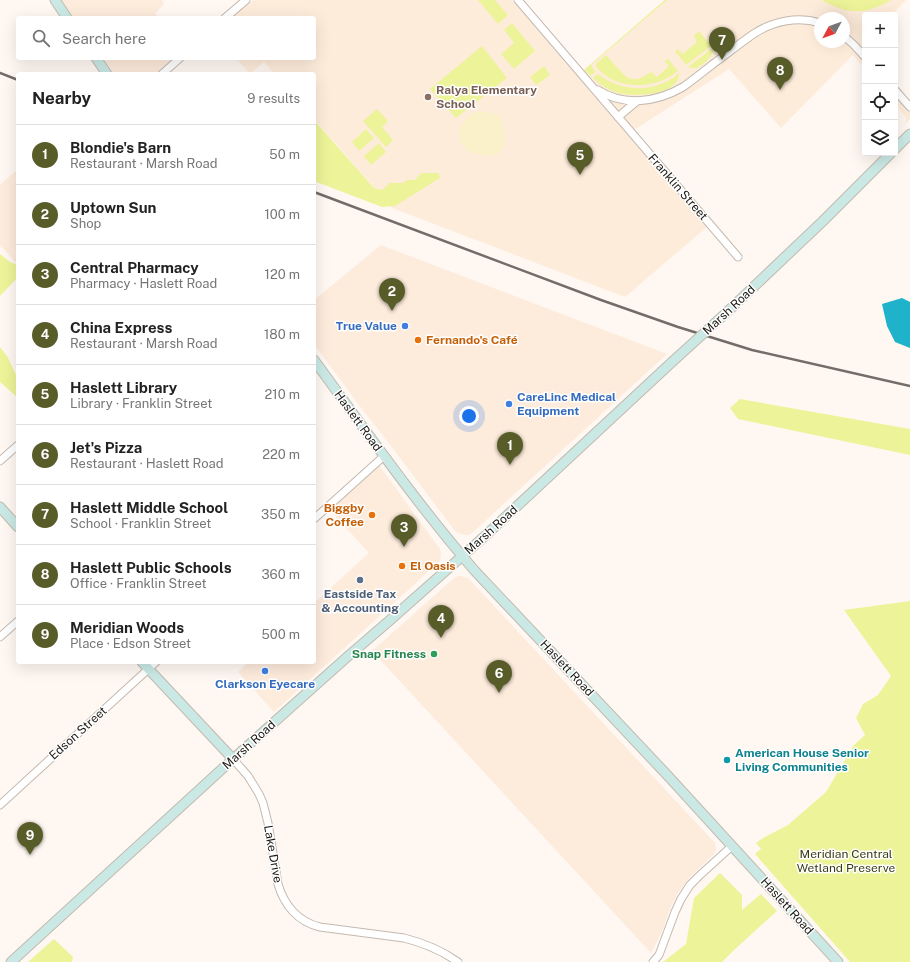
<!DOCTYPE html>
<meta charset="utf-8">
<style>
:root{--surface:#fff;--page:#f2f2f2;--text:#222;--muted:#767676;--line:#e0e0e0;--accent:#585c29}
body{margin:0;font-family:"Public Sans",sans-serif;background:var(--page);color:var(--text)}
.controls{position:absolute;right:12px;top:12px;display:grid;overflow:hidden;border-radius:4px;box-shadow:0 4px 16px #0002}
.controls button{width:36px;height:36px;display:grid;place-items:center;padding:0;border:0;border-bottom:1px solid var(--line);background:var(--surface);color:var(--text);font:20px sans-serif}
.compass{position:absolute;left:814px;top:12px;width:36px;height:36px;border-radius:50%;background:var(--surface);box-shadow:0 4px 16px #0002;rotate:229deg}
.you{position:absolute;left:469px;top:416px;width:14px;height:14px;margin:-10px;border:3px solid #fff;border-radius:50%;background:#1a73e8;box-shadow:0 0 0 6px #1a73e833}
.badge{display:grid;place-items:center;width:26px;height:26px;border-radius:50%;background:var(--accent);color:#fff;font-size:13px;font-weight:700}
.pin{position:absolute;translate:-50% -33px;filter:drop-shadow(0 1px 2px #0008)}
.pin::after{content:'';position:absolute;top:21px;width:14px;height:12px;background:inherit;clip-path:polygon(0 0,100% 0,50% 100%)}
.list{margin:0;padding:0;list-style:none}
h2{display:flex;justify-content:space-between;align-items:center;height:52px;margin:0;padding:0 16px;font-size:17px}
h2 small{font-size:13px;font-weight:400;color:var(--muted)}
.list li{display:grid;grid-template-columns:26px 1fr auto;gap:12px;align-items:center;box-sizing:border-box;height:60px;padding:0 16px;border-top:1px solid var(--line)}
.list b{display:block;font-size:15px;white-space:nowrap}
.list p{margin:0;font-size:13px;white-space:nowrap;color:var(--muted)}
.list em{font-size:13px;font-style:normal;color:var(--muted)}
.icon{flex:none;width:22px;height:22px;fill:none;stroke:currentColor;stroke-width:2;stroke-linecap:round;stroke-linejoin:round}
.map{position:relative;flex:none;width:910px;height:962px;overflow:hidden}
.search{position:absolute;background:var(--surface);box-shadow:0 4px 16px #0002;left:16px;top:16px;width:300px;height:44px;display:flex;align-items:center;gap:10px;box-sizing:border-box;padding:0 14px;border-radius:4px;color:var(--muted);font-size:15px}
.panel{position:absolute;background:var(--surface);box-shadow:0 4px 16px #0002;left:16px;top:72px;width:300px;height:592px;border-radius:4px}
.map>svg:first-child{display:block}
.built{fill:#fdebdc}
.education{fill:#feecdb;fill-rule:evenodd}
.green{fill:#edf398}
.sand{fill:#faf0ca}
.water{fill:#1fb2cb}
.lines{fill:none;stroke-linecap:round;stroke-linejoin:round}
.street-casing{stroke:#c3b9af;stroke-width:9}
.secondary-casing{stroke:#c3b9af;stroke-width:11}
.street{stroke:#fff;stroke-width:7}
.secondary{stroke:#cae9e5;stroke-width:9}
.rail{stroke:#726d68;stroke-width:2.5}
.secondary-bridge-casing{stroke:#c3b9af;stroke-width:11;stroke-linecap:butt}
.secondary-bridge{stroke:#cae9e5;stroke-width:9}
.education-dot{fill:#8d6e63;stroke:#fff;stroke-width:1.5}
.shop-dot{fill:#3f7fe0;stroke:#fff;stroke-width:1.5}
.food-dot{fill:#e8710a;stroke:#fff;stroke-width:1.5}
.service-dot{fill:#5c6f8a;stroke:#fff;stroke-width:1.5}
.leisure-dot{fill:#2e9e5b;stroke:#fff;stroke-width:1.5}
.culture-dot{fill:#0f9aa8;stroke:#fff;stroke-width:1.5}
.labels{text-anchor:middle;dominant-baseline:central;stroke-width:3;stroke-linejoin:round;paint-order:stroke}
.education-label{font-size:12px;font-weight:bold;fill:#785e54;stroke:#fff;text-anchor:start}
.street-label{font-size:12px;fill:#1d1915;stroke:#fff}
.shop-label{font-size:12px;font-weight:bold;fill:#366cbe;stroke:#fff;text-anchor:end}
.food-label{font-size:12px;font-weight:bold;fill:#c56008;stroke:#fff;text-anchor:start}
.service-label{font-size:12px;font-weight:bold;fill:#4e5e75;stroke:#fff}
.leisure-label{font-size:12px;font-weight:bold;fill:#27864d;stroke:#fff;text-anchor:end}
.culture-label{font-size:12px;font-weight:bold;fill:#0d838f;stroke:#fff;text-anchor:start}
.park-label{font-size:12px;fill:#393b13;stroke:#fff}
</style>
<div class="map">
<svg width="910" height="962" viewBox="0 0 910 962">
<rect width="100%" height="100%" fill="#fff8f2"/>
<g class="built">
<path d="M61,0H162L164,4L155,13L159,18H74Z"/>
<path d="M103,58H174L156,74H114Z"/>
<path d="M18,169V265L0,245V185Z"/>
<path d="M381,245L667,354L472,533L469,535H465L458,533L455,531L385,438L365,413L314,344V300Z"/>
<path d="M379,465L440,549L441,555L440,561L274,712L238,672L248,662H314V603L369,553L329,509Z"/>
<path d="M458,576H461L468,578L715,843L716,850L714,854L689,878L678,893L669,911L662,932L651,953L372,651L453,579Z"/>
</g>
<g class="education">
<path d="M254,0H512L707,227L625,297L392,208L314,119V74H274L264,62L250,74L236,58H314V18H231L247,4Z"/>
<path d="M665,0H906L892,15H865V42L862,45L865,48V69L853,55L781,128L729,69L634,130L584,70ZM820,18H844V42H820Z"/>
<path d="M895,83L910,100V119L904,125L906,119L905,116L895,104Z"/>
</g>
<g class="green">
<path d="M478,0H495L508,15L498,24Z"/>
<path d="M665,0H667L591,65L595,72L591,76L584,70Z"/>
<path d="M822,0H891C865,15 847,15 822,0Z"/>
<path d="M512,23L535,51L514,69L501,54L514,43L504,30Z"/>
<path d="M699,31L711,46L686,65L675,51L677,49L683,54L697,42L694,36Z"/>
<path d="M482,46L507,78L456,118L430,89Z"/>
<path d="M714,47C714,55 705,64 698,67C695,69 692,68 688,67Z"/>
<path d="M606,55L623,74C634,84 641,78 651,72L657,77L669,66L665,62L666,59H668L678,71C655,90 617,91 596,67V64Z"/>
<path d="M544,66L550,75L536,85L530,77Z"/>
<path d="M679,73C680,96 633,97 618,93C608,90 601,85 593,78L598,74C618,90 647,93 669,80C673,78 676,76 679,73Z"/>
<path d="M377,109L388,121L382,127L393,140L386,147L363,121Z"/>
<path d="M314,120L374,188L382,190L390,183H403L407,180H415L421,173H439L440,178L395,206L382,207L314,181Z"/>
<path d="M366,129L374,138L359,151L352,142Z"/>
<path d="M379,143L386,152L371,165L364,156Z"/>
<path d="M0,254L10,262L15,264L18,262V277L0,296Z"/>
<path d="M0,347L7,356L18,379V398L0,382Z"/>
<path d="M740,399L910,429V455L738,419L730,408Z"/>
<path d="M910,601V962H850L755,854L761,849L756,843L763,838L788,825L826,792L854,745L865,735L856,718L863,704L878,695L891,676L844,610Z"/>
<path d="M720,873L742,895V910L761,894L777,911L734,950L722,962H663L686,944L694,898Z"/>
<path d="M54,939L73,957L72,962H28Z"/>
</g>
<path class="sand" d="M481,111L489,112L500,116C503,122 504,127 505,134C506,142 504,150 496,155C493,156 490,156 487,155C469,155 452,144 462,125C466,117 472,112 481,111Z"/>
<path class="water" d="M902,298L910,302V348L895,342L887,326L882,304Z"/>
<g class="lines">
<defs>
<g id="street">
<path d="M518,0L738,257"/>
<path d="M225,18L246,0"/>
<path d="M844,36L854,45L865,57"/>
<path d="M162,74L180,58"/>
<path d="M598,90C624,107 657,102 683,87C693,80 703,72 713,64C727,54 740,43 755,33C774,21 798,16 820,23"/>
<path d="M895,90L910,107"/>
<path d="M618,117L637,101"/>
<path d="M0,461L18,445"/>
<path d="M314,519L384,456"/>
<path d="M0,637L18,621"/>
<path d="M233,759L248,776L259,794L263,803L268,823L278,884C284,905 298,922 320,927L404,938C424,943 441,950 458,962"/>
<path d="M0,805L156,662"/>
<path d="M653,962L659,955L675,912L681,899L690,885L699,876L732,846"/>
</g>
<g id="secondary">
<path d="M55,0L67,18"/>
<path d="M96,58L107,74"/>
<path d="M895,149L910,134"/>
<path d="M726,313L823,221L891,153"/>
<path d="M314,360C366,431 417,504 475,571L669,777L838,962"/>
<path d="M0,507L18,527"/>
<path d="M142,662L233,759"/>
<path d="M11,962L233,759L346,658L389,621L486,535L672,362"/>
</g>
</defs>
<use href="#street" class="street-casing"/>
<use href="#secondary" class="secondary-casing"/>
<use href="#street" class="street"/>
<use href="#secondary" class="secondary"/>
<g class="rail">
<path d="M0,73L18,80"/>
<path d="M314,192L601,300L678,327L752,350L910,386"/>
</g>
<defs>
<path id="secondary-bridge" d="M672,362L726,313"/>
</defs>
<use href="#secondary-bridge" class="secondary-bridge-casing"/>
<use href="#secondary-bridge" class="secondary-bridge"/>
</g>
<circle class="education-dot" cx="428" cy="97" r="4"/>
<g class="shop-dot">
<circle cx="405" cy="326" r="4"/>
<circle cx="509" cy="404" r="4"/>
<circle cx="265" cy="671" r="4"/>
</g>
<g class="food-dot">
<circle cx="418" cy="340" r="4"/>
<circle cx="372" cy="515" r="4"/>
<circle cx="402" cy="566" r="4"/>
</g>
<circle class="service-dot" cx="360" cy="580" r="4"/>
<circle class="leisure-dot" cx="434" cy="654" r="4"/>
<circle class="culture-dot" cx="727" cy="760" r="4"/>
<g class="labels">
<g class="education-label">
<text x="436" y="90">Ralya Elementary<tspan x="436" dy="14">School</tspan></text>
</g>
<g class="street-label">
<text transform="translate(678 187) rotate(49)">Franklin Street</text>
<text transform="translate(729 310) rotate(-43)">Marsh Road</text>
<text transform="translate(358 421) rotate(54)">Haslett Road</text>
<text transform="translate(491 530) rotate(-42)">Marsh Road</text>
<text transform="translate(567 668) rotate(47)">Haslett Road</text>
<text transform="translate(78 733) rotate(-42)">Edson Street</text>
<text transform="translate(249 745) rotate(-42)">Marsh Road</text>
<text transform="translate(273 854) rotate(80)">Lake Drive</text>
<text transform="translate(787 906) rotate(48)">Haslett Road</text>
</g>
<g class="shop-label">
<text x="397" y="326">True Value</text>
<text x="517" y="397" text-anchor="start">CareLinc Medical<tspan x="517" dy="14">Equipment</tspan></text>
<text x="265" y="684" text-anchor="middle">Clarkson Eyecare</text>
</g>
<g class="food-label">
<text x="426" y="340">Fernando's Café</text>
<text x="364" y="508" text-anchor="end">Biggby<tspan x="364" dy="14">Coffee</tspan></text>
<text x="410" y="566">El Oasis</text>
</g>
<g class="service-label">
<text x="360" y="594">Eastside Tax<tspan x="360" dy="14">&amp; Accounting</tspan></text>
</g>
<g class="leisure-label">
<text x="426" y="654">Snap Fitness</text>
</g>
<g class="culture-label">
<text x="735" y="753">American House Senior<tspan x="735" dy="14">Living Communities</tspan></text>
</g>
<g class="park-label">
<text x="846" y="854">Meridian Central<tspan x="846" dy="14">Wetland Preserve</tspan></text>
</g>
</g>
</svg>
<div class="controls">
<button>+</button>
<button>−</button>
<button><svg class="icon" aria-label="locate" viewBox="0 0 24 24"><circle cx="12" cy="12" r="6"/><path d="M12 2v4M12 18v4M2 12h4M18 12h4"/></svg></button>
<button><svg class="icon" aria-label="layers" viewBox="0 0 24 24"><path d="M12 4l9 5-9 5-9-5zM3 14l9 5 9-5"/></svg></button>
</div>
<svg class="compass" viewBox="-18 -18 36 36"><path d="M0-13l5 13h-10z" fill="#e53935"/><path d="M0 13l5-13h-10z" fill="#767676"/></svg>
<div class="you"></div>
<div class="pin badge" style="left:510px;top:465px">1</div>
<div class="pin badge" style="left:392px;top:311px">2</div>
<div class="pin badge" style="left:404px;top:547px">3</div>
<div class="pin badge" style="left:441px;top:638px">4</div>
<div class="pin badge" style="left:580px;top:175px">5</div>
<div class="pin badge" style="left:499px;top:693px">6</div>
<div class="pin badge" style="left:722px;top:60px">7</div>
<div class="pin badge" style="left:780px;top:90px">8</div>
<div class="pin badge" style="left:30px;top:855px">9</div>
<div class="search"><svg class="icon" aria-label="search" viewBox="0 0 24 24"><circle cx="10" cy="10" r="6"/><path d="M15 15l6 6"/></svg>Search here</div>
<section class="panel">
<h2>Nearby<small>9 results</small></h2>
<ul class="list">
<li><span class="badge">1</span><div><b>Blondie's Barn</b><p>Restaurant · Marsh Road</p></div><em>50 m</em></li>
<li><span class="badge">2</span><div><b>Uptown Sun</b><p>Shop</p></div><em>100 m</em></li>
<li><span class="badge">3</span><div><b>Central Pharmacy</b><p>Pharmacy · Haslett Road</p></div><em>120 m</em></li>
<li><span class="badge">4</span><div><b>China Express</b><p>Restaurant · Marsh Road</p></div><em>180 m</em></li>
<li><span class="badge">5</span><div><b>Haslett Library</b><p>Library · Franklin Street</p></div><em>210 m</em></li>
<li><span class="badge">6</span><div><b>Jet's Pizza</b><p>Restaurant · Haslett Road</p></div><em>220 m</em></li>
<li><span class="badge">7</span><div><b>Haslett Middle School</b><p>School · Franklin Street</p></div><em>350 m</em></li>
<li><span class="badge">8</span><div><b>Haslett Public Schools</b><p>Office · Franklin Street</p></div><em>360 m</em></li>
<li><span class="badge">9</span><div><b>Meridian Woods</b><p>Place · Edson Street</p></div><em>500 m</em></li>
</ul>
</section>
</div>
